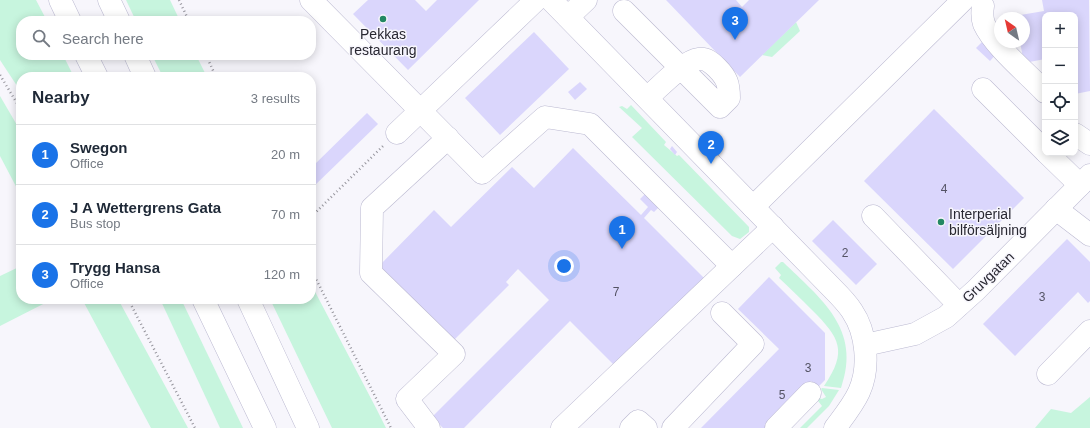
<!DOCTYPE html>
<meta charset="utf-8">
<style>
:root{--surface:#fff;--page:#f6f6f7;--text:#1f2937;--muted:#747a83;--line:#e0e1e3;--accent:#1a73e8}
body{margin:0;font-family:Arial,sans-serif;background:var(--page);color:var(--text)}
.controls{position:absolute;right:12px;top:12px;display:grid;overflow:hidden;border-radius:8px;box-shadow:0 2px 10px #0003}
.controls button{width:36px;height:36px;display:grid;place-items:center;padding:0;border:0;border-bottom:1px solid var(--line);background:var(--surface);color:var(--text);font:20px sans-serif}
.compass{position:absolute;left:994px;top:12px;width:36px;height:36px;border-radius:50%;background:var(--surface);box-shadow:0 2px 10px #0003;rotate:326deg}
.you{position:absolute;left:564px;top:266px;width:14px;height:14px;margin:-10px;border:3px solid #fff;border-radius:50%;background:#1a73e8;box-shadow:0 0 0 6px #1a73e833}
.badge{display:grid;place-items:center;width:26px;height:26px;border-radius:50%;background:var(--accent);color:#fff;font-size:13px;font-weight:700}
.pin{position:absolute;translate:-50% -33px;filter:drop-shadow(0 1px 2px #0008)}
.pin::after{content:'';position:absolute;top:21px;width:14px;height:12px;background:inherit;clip-path:polygon(0 0,100% 0,50% 100%)}
.list{margin:0;padding:0;list-style:none}
h2{display:flex;justify-content:space-between;align-items:center;height:52px;margin:0;padding:0 16px;font-size:17px}
h2 small{font-size:13px;font-weight:400;color:var(--muted)}
.list li{display:grid;grid-template-columns:26px 1fr auto;gap:12px;align-items:center;box-sizing:border-box;height:60px;padding:0 16px;border-top:1px solid var(--line)}
.list b{display:block;font-size:15px;white-space:nowrap}
.list p{margin:0;font-size:13px;white-space:nowrap;color:var(--muted)}
.list em{font-size:13px;font-style:normal;color:var(--muted)}
.icon{flex:none;width:22px;height:22px;fill:none;stroke:currentColor;stroke-width:2;stroke-linecap:round;stroke-linejoin:round}
.map{position:relative;flex:none;width:1090px;height:428px;overflow:hidden}
.search{position:absolute;background:var(--surface);box-shadow:0 2px 10px #0003;left:16px;top:16px;width:300px;height:44px;display:flex;align-items:center;gap:10px;box-sizing:border-box;padding:0 14px;border-radius:16px;color:var(--muted);font-size:15px}
.panel{position:absolute;background:var(--surface);box-shadow:0 2px 10px #0003;left:16px;top:72px;width:300px;height:232px;border-radius:16px}
.map>svg:first-child{display:block}
.green{fill:#c7f5de}
.building{fill:#dad6fc}
.lines{fill:none;stroke-linecap:round;stroke-linejoin:round}
.minor-casing{stroke:#bbb9d1;stroke-width:23}
.major-casing{stroke:#bbb9d1;stroke-width:23}
.path{stroke:#96959d;stroke-width:2.5;stroke-dasharray:1 3;stroke-linecap:butt}
.minor{stroke:#fff;stroke-width:22}
.major{stroke:#fff;stroke-width:22}
.poi-dot{fill:#238863;stroke:#f7f6fc;stroke-width:1.5}
.labels{text-anchor:middle;dominant-baseline:central;stroke-width:3;stroke-linejoin:round;paint-order:stroke}
.number-label{font-size:12px;fill:#545364}
.poi-label{font-size:14px;fill:#282731;stroke:#f7f6fc}
.street-label{font-size:14px;fill:#282731;stroke:#f7f6fc}
</style>
<div class="map">
<svg width="1090" height="428" viewBox="0 0 1090 428">
<rect width="100%" height="100%" fill="#f7f6fc"/>
<g class="green">
<path d="M0,0H36L47,21H21V55H63L74,77H21V92L0,60Z"/>
<path d="M126,0H170L180,21H136Z"/>
<path d="M796,22L800,31L772,57L762,55Z"/>
<path d="M152,55H196L207,77H163Z"/>
<path d="M0,96L21,132V196L0,156Z"/>
<path d="M631,105L666,142L664,145L677,156L679,155L749,227V232L740,239L732,236L632,137L642,128L619,107L622,106L627,109Z"/>
<path d="M781,262H783C821,299 862,329 841,388L824,386C848,351 840,338 812,310C801,299 790,288 779,278L781,275L775,268Z"/>
<path d="M21,266V299H53L0,326V276Z"/>
<path d="M311,284L377,410L386,428H332L270,299H311Z"/>
<path d="M82,299H118L188,428H151Z"/>
<path d="M160,299H181L243,428H220Z"/>
<path d="M822,388L839,390L829,406L807,428H800L822,406L815,397L822,399L826,397L821,389Z"/>
<path d="M1090,397V428H1035L1051,409L1071,413Z"/>
</g>
<g class="building">
<path d="M368,0H415L426,11L437,0H479L408,70L353,14Z"/>
<path d="M666,0H736L742,7L749,0H819L740,77Z"/>
<path d="M1042,0H1089L1090,91L1075,94V15H1045V59L1024,63L1020,42H1024V18H1015V16L1044,11Z"/>
<path d="M534,32L569,69L500,135L465,98Z"/>
<path d="M984,40L997,53L990,61L976,48Z"/>
<path d="M580,82L587,89L575,100L568,92Z"/>
<path d="M934,109L1024,198L953,269L864,181Z"/>
<path d="M367,113L378,124L311,189V168Z"/>
<path d="M710,132L715,138L712,140L707,135Z"/>
<path d="M672,146L677,152L675,155L670,149Z"/>
<path d="M573,148L641,215L648,207L640,199L647,192L661,205L654,212L651,210L644,218L704,278L616,367L570,321L464,428H443L432,417L549,300L518,269L506,282L509,285L454,340L379,266L434,210L451,227L512,167L534,188Z"/>
<path d="M833,220L877,264L856,285L812,241Z"/>
<path d="M1067,239L1090,262V301L1088,303L1078,292L1015,356L983,324Z"/>
<path d="M769,277L825,333V380L818,387L811,381L765,428H701L779,349L738,309Z"/>
</g>
<g class="lines">
<defs>
<g id="minor">
<path d="M311,0L482,173L545,117L590,124L732,266"/>
<path d="M551,0L832,288C839,295 847,303 852,311C867,333 870,368 859,392C853,405 844,416 835,428"/>
<path d="M983,6C982,12 982,18 984,24C994,46 1028,74 1045,92"/>
<path d="M624,11L720,107L729,98C729,84 727,78 717,68C712,63 707,58 699,59C683,61 659,88 647,98"/>
<path d="M568,17L586,0"/>
<path d="M983,89L1045,151"/>
<path d="M397,133L536,0"/>
<path d="M1075,134L1090,144"/>
<path d="M1047,153L1080,185"/>
<path d="M753,207L963,0"/>
<path d="M1056,209L1090,235"/>
<path d="M873,216L959,305"/>
<path d="M865,345L915,334L946,317L976,290L1090,175"/>
<path d="M1048,374L1090,331"/>
<path d="M429,428L407,399L454,354L371,273L372,208L448,138"/>
<path d="M562,428L773,227"/>
<path d="M631,428L638,421L646,428"/>
<path d="M673,428L753,344L722,313"/>
<path d="M776,428L810,393"/>
</g>
<g id="major">
<path d="M60,0L70,21"/>
<path d="M109,0L119,21"/>
<path d="M86,55L97,77"/>
<path d="M135,55L145,77"/>
<path d="M203,299L265,428"/>
<path d="M248,299L308,428"/>
</g>
</defs>
<use href="#minor" class="minor-casing"/>
<use href="#major" class="major-casing"/>
<g class="path">
<path d="M179,0L189,21"/>
<path d="M206,55L216,77"/>
<path d="M0,75L21,110"/>
<path d="M311,217L383,146"/>
<path d="M311,269L391,428"/>
<path d="M128,299L195,428"/>
</g>
<use href="#minor" class="minor"/>
<use href="#major" class="major"/>
</g>
<g class="poi-dot">
<circle cx="383" cy="19" r="4"/>
<circle cx="941" cy="222" r="4"/>
</g>
<g class="labels">
<g class="number-label">
<text x="944" y="189">4</text>
<text x="845" y="253">2</text>
<text x="616" y="292">7</text>
<text x="1042" y="297">3</text>
<text x="808" y="368">3</text>
<text x="782" y="395">5</text>
</g>
<g class="poi-label">
<text x="383" y="34">Pekkas<tspan x="383" dy="16">restaurang</tspan></text>
<text x="949" y="214" text-anchor="start">Interperial<tspan x="949" dy="16">bilförsäljning</tspan></text>
</g>
<g class="street-label">
<text transform="translate(988 277) rotate(-44)">Gruvgatan</text>
</g>
</g>
</svg>
<div class="controls">
<button>+</button>
<button>−</button>
<button><svg class="icon" aria-label="locate" viewBox="0 0 24 24"><circle cx="12" cy="12" r="6"/><path d="M12 2v4M12 18v4M2 12h4M18 12h4"/></svg></button>
<button><svg class="icon" aria-label="layers" viewBox="0 0 24 24"><path d="M12 4l9 5-9 5-9-5zM3 14l9 5 9-5"/></svg></button>
</div>
<svg class="compass" viewBox="-18 -18 36 36"><path d="M0-13l5 13h-10z" fill="#e53935"/><path d="M0 13l5-13h-10z" fill="#747a83"/></svg>
<div class="you"></div>
<div class="pin badge" style="left:622px;top:249px">1</div>
<div class="pin badge" style="left:711px;top:164px">2</div>
<div class="pin badge" style="left:735px;top:40px">3</div>
<div class="search"><svg class="icon" aria-label="search" viewBox="0 0 24 24"><circle cx="10" cy="10" r="6"/><path d="M15 15l6 6"/></svg>Search here</div>
<section class="panel">
<h2>Nearby<small>3 results</small></h2>
<ul class="list">
<li><span class="badge">1</span><div><b>Swegon</b><p>Office</p></div><em>20 m</em></li>
<li><span class="badge">2</span><div><b>J A Wettergrens Gata</b><p>Bus stop</p></div><em>70 m</em></li>
<li><span class="badge">3</span><div><b>Trygg Hansa</b><p>Office</p></div><em>120 m</em></li>
</ul>
</section>
</div>
